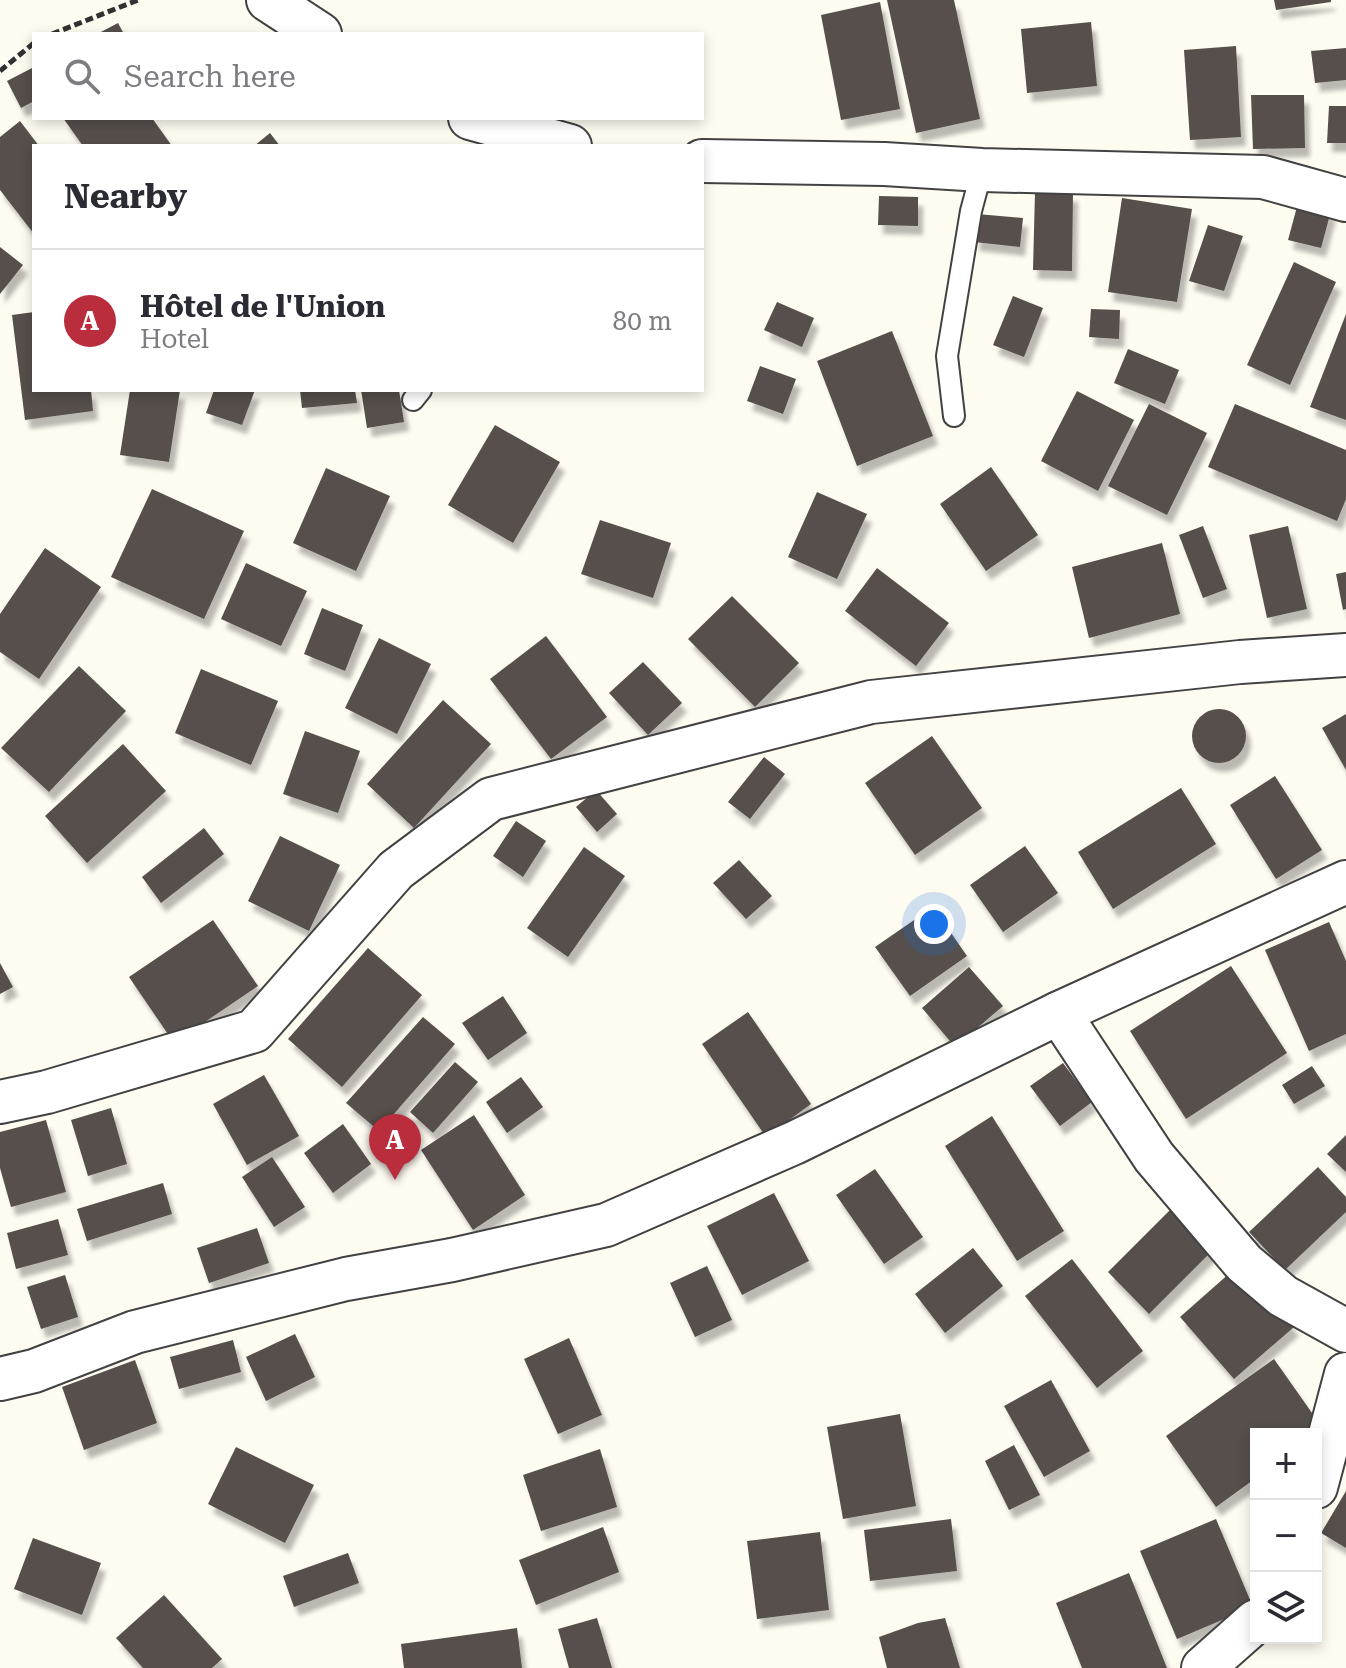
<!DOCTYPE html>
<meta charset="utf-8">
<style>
:root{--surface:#fff;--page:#f2f2f3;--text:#2b2b33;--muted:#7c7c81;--line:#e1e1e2;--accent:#b92d3d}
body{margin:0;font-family:"Roboto Serif",serif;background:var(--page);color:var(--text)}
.controls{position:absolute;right:24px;bottom:24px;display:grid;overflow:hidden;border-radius:0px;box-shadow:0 4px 12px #0003}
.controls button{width:72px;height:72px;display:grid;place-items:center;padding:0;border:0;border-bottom:2px solid var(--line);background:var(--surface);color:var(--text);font:40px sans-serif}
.you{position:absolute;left:934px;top:924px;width:28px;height:28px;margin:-20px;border:6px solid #fff;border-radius:50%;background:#1a73e8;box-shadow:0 0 0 12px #1a73e833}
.badge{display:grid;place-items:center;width:52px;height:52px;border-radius:50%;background:var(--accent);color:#fff;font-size:26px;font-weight:700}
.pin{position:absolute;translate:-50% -66px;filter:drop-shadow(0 2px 4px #0008)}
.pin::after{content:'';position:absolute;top:42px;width:28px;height:24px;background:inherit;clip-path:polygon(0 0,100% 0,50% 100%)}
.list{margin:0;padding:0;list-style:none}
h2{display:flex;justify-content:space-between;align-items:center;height:104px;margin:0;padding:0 32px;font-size:34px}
h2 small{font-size:26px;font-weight:400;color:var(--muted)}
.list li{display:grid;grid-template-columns:52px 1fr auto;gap:24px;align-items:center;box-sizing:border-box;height:144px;padding:0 32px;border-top:2px solid var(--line)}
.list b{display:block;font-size:30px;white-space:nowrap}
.list p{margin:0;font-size:26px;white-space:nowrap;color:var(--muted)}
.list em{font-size:26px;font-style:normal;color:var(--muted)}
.icon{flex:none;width:44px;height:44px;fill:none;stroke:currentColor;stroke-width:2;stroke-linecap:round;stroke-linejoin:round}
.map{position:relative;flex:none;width:1346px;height:1668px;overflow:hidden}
.search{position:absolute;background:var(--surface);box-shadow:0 4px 12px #0003;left:32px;top:32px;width:672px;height:88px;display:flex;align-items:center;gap:20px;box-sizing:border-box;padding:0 28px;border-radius:0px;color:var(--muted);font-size:30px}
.panel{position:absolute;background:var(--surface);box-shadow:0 4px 12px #0003;left:32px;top:144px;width:672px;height:248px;border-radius:0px}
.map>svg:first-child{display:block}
.building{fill:#574f4c;filter:url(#shadow)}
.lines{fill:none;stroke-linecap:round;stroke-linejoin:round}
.lane-casing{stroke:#424242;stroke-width:24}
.street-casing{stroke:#424242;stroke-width:46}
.path{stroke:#313131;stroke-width:5;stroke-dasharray:8 4;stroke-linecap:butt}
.lane{stroke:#fff;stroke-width:20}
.street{stroke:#fff;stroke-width:42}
</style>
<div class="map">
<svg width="1346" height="1668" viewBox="0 0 1346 1668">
<defs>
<filter id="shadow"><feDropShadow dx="5" dy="9" stdDeviation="2" flood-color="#0004"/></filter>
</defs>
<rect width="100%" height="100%" fill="#fefbf1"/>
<g class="building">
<path d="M887,0H954L980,119L916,133Z"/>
<path d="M1274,0H1331V2L1276,10Z"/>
<path d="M880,2L900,109L841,120L821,15Z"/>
<path d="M1091,22L1097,86L1027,93L1021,29Z"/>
<path d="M118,23L124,34H97Z"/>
<path d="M1236,46L1241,137L1190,140L1184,50Z"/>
<path d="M1346,48V80L1315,83L1311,51Z"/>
<path d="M34,67V101L21,108L7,81Z"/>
<path d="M1251,95H1304L1305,148L1253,149Z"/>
<path d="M1329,106H1346V143H1327Z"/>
<path d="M63,118H152L172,146H83Z"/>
<path d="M20,121L39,146H34V234L0,190V137Z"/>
<path d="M270,133L280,146H254Z"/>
<path d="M1035,192L1073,193L1072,271L1033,270Z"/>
<path d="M879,196L918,197V226L878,225Z"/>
<path d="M1122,198L1192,209L1177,302L1108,292Z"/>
<path d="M1298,203L1331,211L1321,248L1288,240Z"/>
<path d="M977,214L1023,218L1020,247L974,242Z"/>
<path d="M1208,225L1243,236L1224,291L1189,281Z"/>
<path d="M0,247L23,265L0,294Z"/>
<path d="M1294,262L1336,282L1290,385L1247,365Z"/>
<path d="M1013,296L1043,308L1024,357L993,345Z"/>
<path d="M777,302L814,318L802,347L764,330Z"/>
<path d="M1091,309L1120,310L1119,339L1089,337Z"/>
<path d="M34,312V390H91L93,411L25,420L12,315Z"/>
<path d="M1346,314V420L1310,407Z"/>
<path d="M892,331L933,436L857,466L817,361Z"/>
<path d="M1128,349L1179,370L1165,404L1114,383Z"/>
<path d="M760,366L796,379L783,414L747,401Z"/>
<path d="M130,390H180L169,462L120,455Z"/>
<path d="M214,390H255L242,425L206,413Z"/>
<path d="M300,390H355L357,403L302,408Z"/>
<path d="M361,390H399L404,422L367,428Z"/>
<path d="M1077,391L1134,420L1098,491L1041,461Z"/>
<path d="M1149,404L1207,433L1167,515L1108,486Z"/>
<path d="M1235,404L1346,450V499L1337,521L1208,467Z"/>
<path d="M495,425L560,462L513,543L448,505Z"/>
<path d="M991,467L1038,535L986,571L940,504Z"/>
<path d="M326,468L390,496L356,571L293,543Z"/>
<path d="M152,489L244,531L204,619L111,577Z"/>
<path d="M817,492L867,514L837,579L788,557Z"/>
<path d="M600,520L671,543L653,598L581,574Z"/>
<path d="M1203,526L1227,589L1203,598L1179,535Z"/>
<path d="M1288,526L1307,609L1267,618L1249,535Z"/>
<path d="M1162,543L1180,614L1089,638L1072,567Z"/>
<path d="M45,548L101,587L39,679L0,652V614Z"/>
<path d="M246,563L307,591L281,646L221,619Z"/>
<path d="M877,568L949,623L916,666L845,611Z"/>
<path d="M1346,572V609L1343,610L1336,574Z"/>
<path d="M732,596L799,663L755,707L688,639Z"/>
<path d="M322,608L363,625L345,671L304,654Z"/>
<path d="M546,636L607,717L551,759L490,679Z"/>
<path d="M379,638L431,664L397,734L345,708Z"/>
<path d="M643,662L682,703L648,735L609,693Z"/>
<path d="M79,666L126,711L49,792L1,748Z"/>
<path d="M201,669L278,701L251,765L175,733Z"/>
<path d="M443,700L491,744L414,828L367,784Z"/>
<circle cx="1219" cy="736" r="27"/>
<path d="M1346,714V770L1322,728Z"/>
<path d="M305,731L360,751L338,813L283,794Z"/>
<path d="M932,736L982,808L915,855L865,783Z"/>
<path d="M123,744L166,791L87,863L45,816Z"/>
<path d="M764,757L785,774L750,819L728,802Z"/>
<path d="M1275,776L1322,850L1276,879L1230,805Z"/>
<path d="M1181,788L1216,844L1113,909L1078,852Z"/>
<path d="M596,790L617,814L597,832L576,807Z"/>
<path d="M516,821L546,841L523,877L493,856Z"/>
<path d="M204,828L224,854L161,903L142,877Z"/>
<path d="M280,836L340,865L309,931L248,901Z"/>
<path d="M1025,846L1058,893L1003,932L970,885Z"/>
<path d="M584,847L625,876L568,957L527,928Z"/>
<path d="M739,860L772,896L746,919L713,883Z"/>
<path d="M933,907L967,956L910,996L875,947Z"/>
<path d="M213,920L258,986L174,1043L129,977Z"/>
<path d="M1329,922L1346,961V1034L1309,1051L1265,950Z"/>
<path d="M368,948L422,995L342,1087L288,1039Z"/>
<path d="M0,963L13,987L0,994Z"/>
<path d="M1231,966L1287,1053L1186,1119L1130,1031Z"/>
<path d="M969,967L1003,1006L955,1047L922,1008Z"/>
<path d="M503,996L527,1033L488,1060L462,1023Z"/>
<path d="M748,1012L811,1104L766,1137L702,1044Z"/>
<path d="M423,1017L455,1044L379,1131L346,1103Z"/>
<path d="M455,1062L478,1082L433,1133L410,1112Z"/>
<path d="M1063,1063L1092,1102L1060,1126L1030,1086Z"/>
<path d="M1312,1066L1325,1086L1294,1104L1282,1085Z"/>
<path d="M264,1075L299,1136L247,1165L213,1104Z"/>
<path d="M521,1077L543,1107L507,1133L486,1102Z"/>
<path d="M111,1108L127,1164L88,1176L71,1120Z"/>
<path d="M474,1115L525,1195L473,1230L421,1150Z"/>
<path d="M992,1116L1064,1231L1017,1261L945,1146Z"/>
<path d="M46,1120L66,1192L11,1207L0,1168V1132Z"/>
<path d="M343,1124L371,1164L333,1193L304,1153Z"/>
<path d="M1346,1135V1172L1327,1154Z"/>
<path d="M272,1157L305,1207L274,1227L242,1177Z"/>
<path d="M1318,1167L1346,1197V1212L1285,1270L1249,1232Z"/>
<path d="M875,1169L923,1237L884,1264L836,1195Z"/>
<path d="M163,1183L172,1214L87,1241L77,1209Z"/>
<path d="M774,1193L809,1261L742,1295L707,1226Z"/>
<path d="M1171,1209L1212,1251L1149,1314L1108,1272Z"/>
<path d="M58,1219L68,1255L16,1269L7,1233Z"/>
<path d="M257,1228L269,1263L209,1283L197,1248Z"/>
<path d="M973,1248L1003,1286L945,1333L915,1294Z"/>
<path d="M1072,1259L1143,1351L1097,1388L1025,1296Z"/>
<path d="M1240,1264L1294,1327L1234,1379L1180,1317Z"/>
<path d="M707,1266L732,1320L695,1337L670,1283Z"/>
<path d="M65,1275L78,1317L41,1329L27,1287Z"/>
<path d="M295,1334L315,1377L266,1401L246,1357Z"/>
<path d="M569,1338L602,1415L558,1434L524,1359Z"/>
<path d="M233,1340L241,1372L179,1389L170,1357Z"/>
<path d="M1274,1359L1324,1430L1318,1434H1256V1478L1216,1507L1166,1436Z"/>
<path d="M135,1360L157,1423L84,1450L62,1387Z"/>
<path d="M1051,1380L1090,1451L1044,1477L1004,1406Z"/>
<path d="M900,1414L916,1506L843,1519L827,1427Z"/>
<path d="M1014,1445L1040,1495L1009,1510L985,1461Z"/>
<path d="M236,1447L314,1485L285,1543L208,1504Z"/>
<path d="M600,1449L617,1507L541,1531L523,1475Z"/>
<path d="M1346,1491V1548L1321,1533Z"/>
<path d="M951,1519L957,1571L870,1581L864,1530Z"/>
<path d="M1216,1519L1253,1607L1177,1639L1140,1551Z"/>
<path d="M603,1527L619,1572L536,1605L519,1560Z"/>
<path d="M820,1532L829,1610L757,1619L747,1541Z"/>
<path d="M33,1538L101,1563L82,1615L14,1589Z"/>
<path d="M348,1553L359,1583L294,1607L283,1576Z"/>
<path d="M1129,1573L1167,1668H1082L1056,1603Z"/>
<path d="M164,1595L222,1659L212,1668H143L116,1638Z"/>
<path d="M597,1618L612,1668H569L558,1629Z"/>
<path d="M945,1618L960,1668H887L879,1637L918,1623Z"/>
<path d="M517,1628L522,1668H404L401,1644Z"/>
</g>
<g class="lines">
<defs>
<g id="lane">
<path d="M413,400L421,390"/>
<path d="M954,416L947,356L971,211L982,170"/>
</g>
<g id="street">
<path d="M268,0L320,34"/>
<path d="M470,118L570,146"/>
<path d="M702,161L884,164L982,170L1263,177L1346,200"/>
<path d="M1059,1013L1154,1157L1244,1263L1283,1296L1346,1331"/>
<path d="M0,1102L47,1092L254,1031L396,870L491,799L871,702L1240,662L1346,655"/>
<path d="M0,1379L34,1371L135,1332L346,1279L452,1260L606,1225L794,1143L1059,1013L1346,882"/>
<path d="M1316,1487L1346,1374"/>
<path d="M1203,1668L1256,1621"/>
</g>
</defs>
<use href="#lane" class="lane-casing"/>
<use href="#street" class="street-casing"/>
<g class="path">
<path d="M52,34L138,0"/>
<path d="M0,71L34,43"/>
</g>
<use href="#lane" class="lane"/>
<use href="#street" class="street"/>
</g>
</svg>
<div class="controls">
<button>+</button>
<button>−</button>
<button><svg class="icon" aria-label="layers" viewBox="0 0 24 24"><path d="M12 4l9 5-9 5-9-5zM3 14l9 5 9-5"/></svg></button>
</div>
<div class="you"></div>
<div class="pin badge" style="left:395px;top:1180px">A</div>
<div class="search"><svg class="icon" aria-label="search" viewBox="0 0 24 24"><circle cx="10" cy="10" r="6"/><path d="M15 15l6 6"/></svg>Search here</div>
<section class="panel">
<h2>Nearby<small></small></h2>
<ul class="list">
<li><span class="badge">A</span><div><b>Hôtel de l'Union</b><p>Hotel</p></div><em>80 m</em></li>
</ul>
</section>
</div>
